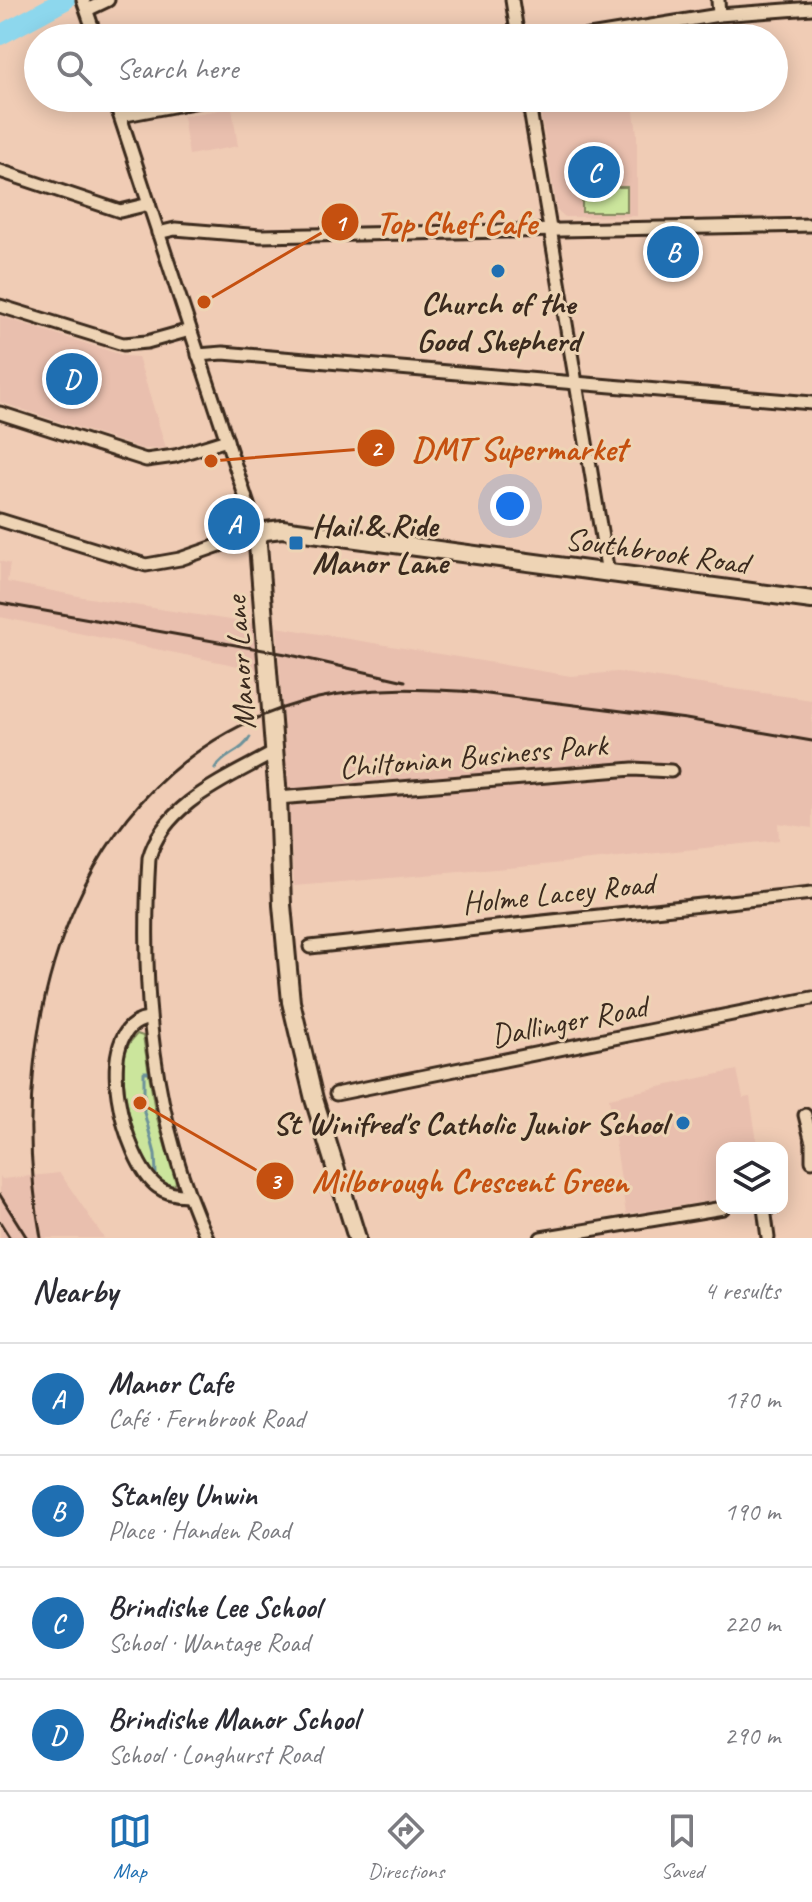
<!DOCTYPE html>
<meta charset="utf-8">
<style>
:root{--surface:#fff;--page:#f7f7f7;--text:#2b2b33;--muted:#7c7c81;--line:#e1e1e2;--accent:#1f6fb2}
body{margin:0;font-family:Caveat,sans-serif;background:var(--page);color:var(--text)}
.controls{position:absolute;right:24px;bottom:24px;display:grid;overflow:hidden;border-radius:16px;box-shadow:0 4px 20px #0003}
.controls button{width:72px;height:72px;display:grid;place-items:center;padding:0;border:0;border-bottom:2px solid var(--line);background:var(--surface);color:var(--text);font:40px sans-serif}
.you{position:absolute;left:510px;top:506px;width:28px;height:28px;margin:-20px;border:6px solid #fff;border-radius:50%;background:#1a73e8;box-shadow:0 0 0 12px #1a73e833}
.badge{display:grid;place-items:center;width:52px;height:52px;border-radius:50%;background:var(--accent);color:#fff;font-size:26px;font-weight:700}
.pin{position:absolute;translate:-50% -50%;border:4px solid #fff;box-shadow:0 2px 8px #0006}
.list{margin:0;padding:0;list-style:none}
h2{display:flex;justify-content:space-between;align-items:center;height:104px;margin:0;padding:0 32px;font-size:34px}
h2 small{font-size:26px;font-weight:400;color:var(--muted)}
.list li{display:grid;grid-template-columns:52px 1fr auto;gap:24px;align-items:center;box-sizing:border-box;height:112px;padding:0 32px;border-top:2px solid var(--line)}
.list b{display:block;font-size:30px;white-space:nowrap}
.list p{margin:0;font-size:26px;white-space:nowrap;color:var(--muted)}
.list em{font-size:26px;font-style:normal;color:var(--muted)}
.icon{flex:none;width:44px;height:44px;fill:none;stroke:currentColor;stroke-width:2;stroke-linecap:round;stroke-linejoin:round}
.map{position:relative;flex:none;width:812px;height:1238px;overflow:hidden}
.search{position:absolute;background:var(--surface);box-shadow:0 4px 20px #0003;left:24px;right:24px;top:24px;height:88px;display:flex;align-items:center;gap:20px;box-sizing:border-box;padding:0 28px;border-radius:44px;color:var(--muted);font-size:30px}
.sheet{height:552px;background:var(--surface)}
nav{display:flex;justify-content:space-around;align-items:center;box-sizing:border-box;height:112px;border-top:2px solid var(--line);background:var(--surface);font-size:22px;color:var(--muted)}
nav a{display:grid;justify-items:center;gap:4px}
nav .on{color:var(--accent)}
.map>svg:first-child{display:block}
.built{fill:#e9bfae}
.green{fill:#cbe59c;stroke:#83885d;stroke-width:2}
.lines{fill:none;stroke-linecap:round;stroke-linejoin:round}
.stream{stroke:#6c929a;stroke-width:3}
.river{stroke:#8dd7ed;stroke-width:20}
.street-casing{stroke:#3b2a1e;stroke-width:17}
.secondary-casing{stroke:#3b2a1e;stroke-width:22}
.street{stroke:#eed4b5;stroke-width:11}
.secondary{stroke:#eed4b5;stroke-width:16}
.rail{stroke:#3b2a1e;stroke-width:3}
.poi-dot{fill:#1f6fb2;stroke:#eed4b5;stroke-width:3}
.labels{text-anchor:middle;dominant-baseline:central;stroke-width:6;stroke-linejoin:round;paint-order:stroke}
.poi-label{font-size:32px;font-weight:bold;fill:#3b2a1e;stroke:#eed4b5}
.street-label{font-size:32px;fill:#3b2a1e;stroke:#eed4b5}
.leader{fill:none;stroke:#c55010;stroke-width:3}
.callout-dot{fill:#c55010;stroke:#eed4b5;stroke-width:3}
.mark-label{font-size:24px;text-anchor:middle;font-weight:bold;fill:#fff}
.callout-label{font-size:34px;text-anchor:middle;font-weight:bold;fill:#c55010;stroke:#eed4b5;stroke-width:6;stroke-linejoin:round;paint-order:stroke}
</style>
<div class="map">
<svg width="812" height="1238" viewBox="0 0 812 1238">
<rect width="100%" height="100%" fill="#f0ccb5"/>
<filter id="ink" filterUnits="userSpaceOnUse"><feTurbulence type="fractalNoise" baseFrequency=".0125" numOctaves="2"/><feDisplacementMap in="SourceGraphic" scale="16" xChannelSelector="R" yChannelSelector="G"/><feConvolveMatrix kernelMatrix="1 2 1 2 8 2 1 2 1" color-interpolation-filters="sRGB"/></filter>
<g filter="url(#ink)">
<g class="built">
<path d="M538,98H632L637,134V216L565,217L557,210Z"/>
<path d="M232,108L238,146L189,155L183,116Z"/>
<path d="M0,316L125,356L138,357L166,448L143,449L0,402Z"/>
<path d="M0,561L10,564L7,582L83,597L255,624L258,670L0,617Z"/>
<path d="M277,627L571,676L617,672L812,700V828L778,823L779,840L543,865L294,886Z"/>
<path d="M737,1070L743,1098L750,1097L758,1148H722V1199L626,1214L609,1098Z"/>
<path d="M60,1173L104,1238H0V1176L2,1179Z"/>
</g>
<g class="green">
<rect x="582" y="187" width="45" height="25"/>
<path d="M137,1034L143,1036L155,1111L176,1183L171,1187C164,1185 159,1184 155,1178C136,1153 113,1073 129,1044C131,1040 134,1038 137,1034Z"/>
</g>
<g class="lines">
<g class="stream">
<path d="M215,769C223,754 243,752 250,737"/>
<path d="M148,1072H144V1112L155,1154L156,1174"/>
</g>
<path class="river" d="M0,35L65,0"/>
<defs>
<g id="street">
<path d="M83,0L96,38"/>
<path d="M512,0L518,38"/>
<path d="M718,0L719,15"/>
<path d="M87,10L108,0"/>
<path d="M577,38L719,15L812,8"/>
<path d="M528,98L608,573"/>
<path d="M120,116L215,98"/>
<path d="M0,171L120,211L149,204"/>
<path d="M158,233L175,229L261,236L812,225"/>
<path d="M0,306L123,344L147,342L190,330"/>
<path d="M198,355L223,353L812,403"/>
<path d="M0,413L146,460L175,456L227,440"/>
<path d="M0,520L146,565L180,559L257,532L114,98"/>
<path d="M278,798L633,769L671,771"/>
<path d="M310,947L812,893"/>
<path d="M148,1019C89,1027 124,1163 158,1187C167,1194 177,1195 187,1195"/>
<path d="M336,1094L812,998"/>
<path d="M805,1115L811,1139"/>
<path d="M812,1139V1161"/>
<path d="M764,1208L768,1238"/>
<path d="M207,1238C151,1117 141,990 149,858C164,803 229,778 275,752"/>
<path d="M541,1238L723,1208"/>
</g>
<path id="secondary" d="M357,1238L314,1099L291,1002L282,905L278,798L257,532L282,529L812,600"/>
</defs>
<use href="#street" class="street-casing"/>
<use href="#secondary" class="secondary-casing"/>
<use href="#street" class="street"/>
<use href="#secondary" class="secondary"/>
<g class="rail">
<path d="M0,603L286,654L405,681"/>
<path d="M464,691L686,719L812,741"/>
<path d="M0,1195L27,1238"/>
<path d="M0,1222L10,1238"/>
<path d="M41,1238C0,1016 82,752 318,698C370,686 422,689 475,692"/>
</g>
</g>
</g>
<g class="poi-dot">
<circle cx="498" cy="271" r="8"/>
<rect x="288" y="535" width="16" height="16" rx="4"/>
<circle cx="683" cy="1123" r="8"/>
</g>
<g class="labels">
<g class="poi-label">
<text x="498" y="303">Church of the<tspan x="498" dy="37">Good Shepherd</tspan></text>
<text x="312" y="525" text-anchor="start">Hail &amp; Ride<tspan x="312" dy="37">Manor Lane</tspan></text>
<text x="667" y="1123" text-anchor="end">St Winifred's Catholic Junior School</text>
</g>
<g class="street-label">
<text transform="translate(657 551) rotate(8)">Southbrook Road</text>
<text transform="translate(240 663) rotate(-94)">Manor Lane</text>
<text transform="translate(473 756) rotate(-5)">Chiltonian Business Park</text>
<text transform="translate(558 893) rotate(-6)">Holme Lacey Road</text>
<text transform="translate(569 1021) rotate(-11)">Dallinger Road</text>
</g>
</g>
<path class="leader" d="M204 302L340 222M211 461L376 448M140 1103L275 1181"/>
<g class="callout-dot">
<circle cx="204" cy="302" r="8"/>
<circle cx="211" cy="461" r="8"/>
<circle cx="140" cy="1103" r="8"/>
<circle cx="340" cy="222" r="20"/>
<circle cx="376" cy="448" r="20"/>
<circle cx="275" cy="1181" r="20"/>
</g>
<g class="mark-label">
<text x="340" y="231">1</text>
<text x="376" y="456">2</text>
<text x="275" y="1189">3</text>
</g>
<g class="callout-label">
<text x="456" y="234">Top Chef Cafe</text>
<text x="519" y="460">DMT Supermarket</text>
<text x="470" y="1192">Milborough Crescent Green</text>
</g>
</svg>
<div class="controls">
<button><svg class="icon" aria-label="layers" viewBox="0 0 24 24"><path d="M12 4l9 5-9 5-9-5zM3 14l9 5 9-5"/></svg></button>
</div>
<div class="you"></div>
<div class="pin badge" style="left:234px;top:524px">A</div>
<div class="pin badge" style="left:673px;top:252px">B</div>
<div class="pin badge" style="left:594px;top:172px">C</div>
<div class="pin badge" style="left:72px;top:379px">D</div>
<div class="search"><svg class="icon" aria-label="search" viewBox="0 0 24 24"><circle cx="10" cy="10" r="6"/><path d="M15 15l6 6"/></svg>Search here</div>
</div>
<section class="sheet">
<h2>Nearby<small>4 results</small></h2>
<ul class="list">
<li><span class="badge">A</span><div><b>Manor Cafe</b><p>Café · Fernbrook Road</p></div><em>170 m</em></li>
<li><span class="badge">B</span><div><b>Stanley Unwin</b><p>Place · Handen Road</p></div><em>190 m</em></li>
<li><span class="badge">C</span><div><b>Brindishe Lee School</b><p>School · Wantage Road</p></div><em>220 m</em></li>
<li><span class="badge">D</span><div><b>Brindishe Manor School</b><p>School · Longhurst Road</p></div><em>290 m</em></li>
</ul>
</section>
<nav>
<a class="on"><svg class="icon" aria-label="map" viewBox="0 0 24 24"><path d="M3 6l6-2 6 2 6-2v14l-6 2-6-2-6 2zM9 4v14M15 6v14"/></svg>Map</a>
<a><svg class="icon" aria-label="directions" viewBox="0 0 24 24"><path d="M12 3l9 9-9 9-9-9zM9 14v-3h6M13 9l2 2-2 2"/></svg>Directions</a>
<a><svg class="icon" aria-label="saved" viewBox="0 0 24 24"><path d="M7 4h10v16l-5-4-5 4z"/></svg>Saved</a>
</nav>
